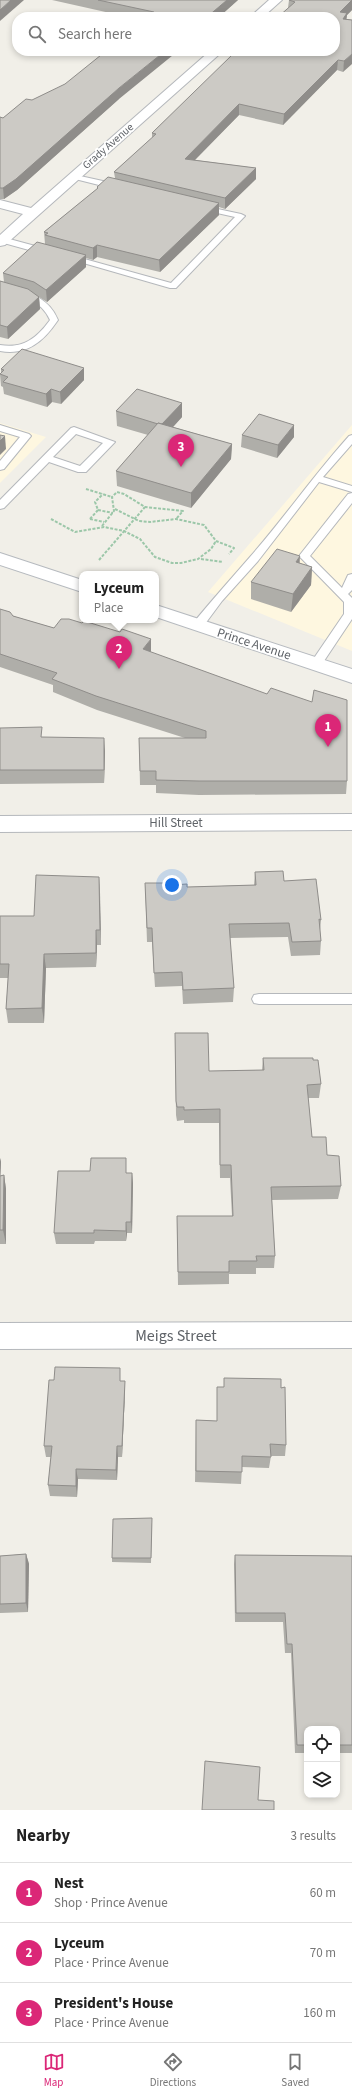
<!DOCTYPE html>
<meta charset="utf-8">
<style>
:root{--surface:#fff;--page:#f6f6f6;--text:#222;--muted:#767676;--line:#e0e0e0;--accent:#db2777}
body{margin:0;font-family:"Source Sans 3",sans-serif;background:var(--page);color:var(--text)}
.controls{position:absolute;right:12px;bottom:12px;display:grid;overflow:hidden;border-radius:8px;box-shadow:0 2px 6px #0003}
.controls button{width:36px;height:36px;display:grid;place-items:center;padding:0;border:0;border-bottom:1px solid var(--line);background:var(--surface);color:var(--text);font:20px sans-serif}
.you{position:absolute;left:172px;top:885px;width:14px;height:14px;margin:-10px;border:3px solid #fff;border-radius:50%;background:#1a73e8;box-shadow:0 0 0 6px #1a73e833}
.badge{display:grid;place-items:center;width:26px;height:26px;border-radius:50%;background:var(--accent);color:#fff;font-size:13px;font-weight:700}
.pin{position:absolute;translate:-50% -33px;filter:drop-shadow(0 1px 2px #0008)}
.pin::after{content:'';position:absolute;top:21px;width:14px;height:12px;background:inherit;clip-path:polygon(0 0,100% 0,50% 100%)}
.popup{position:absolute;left:79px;top:571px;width:80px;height:52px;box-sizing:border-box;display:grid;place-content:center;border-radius:8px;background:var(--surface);filter:drop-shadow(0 1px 3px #0005);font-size:13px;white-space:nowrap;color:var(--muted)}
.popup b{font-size:15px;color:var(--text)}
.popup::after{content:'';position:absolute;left:50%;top:100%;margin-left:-8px;border:8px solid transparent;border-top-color:var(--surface)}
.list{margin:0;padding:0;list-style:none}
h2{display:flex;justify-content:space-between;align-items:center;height:52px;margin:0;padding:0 16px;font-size:17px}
h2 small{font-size:13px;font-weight:400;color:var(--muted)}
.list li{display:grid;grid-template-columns:26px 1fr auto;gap:12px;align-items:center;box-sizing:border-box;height:60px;padding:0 16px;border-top:1px solid var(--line)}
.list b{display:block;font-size:15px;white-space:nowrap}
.list p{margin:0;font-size:13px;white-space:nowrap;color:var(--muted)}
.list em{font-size:13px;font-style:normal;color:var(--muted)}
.icon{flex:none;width:22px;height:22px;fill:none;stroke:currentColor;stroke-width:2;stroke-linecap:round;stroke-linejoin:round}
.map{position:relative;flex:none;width:352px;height:1810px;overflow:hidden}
.search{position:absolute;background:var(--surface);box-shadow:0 2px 6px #0003;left:12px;right:12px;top:12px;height:44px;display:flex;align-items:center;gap:10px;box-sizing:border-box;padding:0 14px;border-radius:16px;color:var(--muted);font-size:15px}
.sheet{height:232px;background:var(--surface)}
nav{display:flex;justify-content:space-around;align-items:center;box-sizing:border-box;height:56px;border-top:1px solid var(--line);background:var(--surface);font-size:11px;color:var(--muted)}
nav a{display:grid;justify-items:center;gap:2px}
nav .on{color:var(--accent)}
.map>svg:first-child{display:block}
.commercial{fill:#fef7e0}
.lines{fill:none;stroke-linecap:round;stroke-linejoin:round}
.lane-casing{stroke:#b5b8bc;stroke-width:2}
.street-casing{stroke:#b5b8bc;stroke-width:2}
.secondary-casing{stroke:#b6babf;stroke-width:2}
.path{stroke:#9cc7a9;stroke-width:2;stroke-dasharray:3 1.5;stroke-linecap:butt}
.lane{fill:#fff;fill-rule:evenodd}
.street{fill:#fff;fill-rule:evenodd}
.secondary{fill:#fff;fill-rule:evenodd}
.wall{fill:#afaea9}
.shaded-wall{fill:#8f8d8a}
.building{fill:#cccac5;stroke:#8f8d8a}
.labels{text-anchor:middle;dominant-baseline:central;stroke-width:3.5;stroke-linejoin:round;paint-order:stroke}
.far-street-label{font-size:11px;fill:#5f6368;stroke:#fff}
.street-label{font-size:13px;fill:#5f6368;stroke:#fff}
.near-street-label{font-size:16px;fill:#5f6368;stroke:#fff}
</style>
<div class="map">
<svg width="352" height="1810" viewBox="0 0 352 1810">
<rect width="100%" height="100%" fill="#f1efe8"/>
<g class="commercial">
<path d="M0,423L46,437L0,483Z"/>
<path d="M352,425V651L208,592Z"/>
</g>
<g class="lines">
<defs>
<g id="lane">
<path d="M71,174L121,185L122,187L115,189L71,178Z"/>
<path d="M199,205L241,214L245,216L176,288H170L66,258L70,255L171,283L235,217L199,209Z"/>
<path d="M2,237L50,250L51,252L47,255L0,242V238Z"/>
<path d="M0,285C24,291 48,295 58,320C44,341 27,356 0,351V345C23,349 37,338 50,320C41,299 20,296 0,291Z"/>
<path d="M0,425L29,434L31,436L4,469L0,470V461L20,437L0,431Z"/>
<path d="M74,427L115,442L86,472H78L49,462L4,508L0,509V500L71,428ZM76,434L103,443L80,466L53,457Z"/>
<path d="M352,435V444L323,477L352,486V492L319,482L258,561L222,601L202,628H194L192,625L194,622C212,600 231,579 250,557C284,518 314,475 349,436Z"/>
<path d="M352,493V503L310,556L342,588L348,575L352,574V590L348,594L352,598V619L320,667L316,668L310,664L344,614V602L299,556L348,494Z"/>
<path d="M259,994H352V1004H259L254,1003L252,999L254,995Z"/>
</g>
<g id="street">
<path d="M269,0H282L263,17H250Z"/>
<path d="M210,51H223L5,245L0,246V235L23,214L0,208V200L31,208Z"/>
<path d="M352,814V830L0,832V816Z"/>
<path d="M352,1322V1348L0,1349V1323Z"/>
</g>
<g id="secondary">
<path d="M0,553L82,580V592L0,565Z"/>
<path d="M156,605L352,669V683L156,617Z"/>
</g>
</defs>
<use href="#lane" class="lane-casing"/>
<use href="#street" class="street-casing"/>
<use href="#secondary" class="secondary-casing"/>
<g class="path">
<path d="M86,489L112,497"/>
<path d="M115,509L139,521L150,522L176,519L204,525L216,541L234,548L229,554"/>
<path d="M98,510L113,513"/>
<path d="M51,519L75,532L104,527L124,531L140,539L155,557L172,563H181L198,559L211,549L216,541"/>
<path d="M90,519L98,510L95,502L103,494"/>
<path d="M90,519L104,522"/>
<path d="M102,526L114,511L112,497L117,492L124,494L145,507L183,511L176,519"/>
<path d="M201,559L223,562"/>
<path d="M99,560L145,507"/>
</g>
<use href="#lane" class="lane"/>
<use href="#street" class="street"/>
<use href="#secondary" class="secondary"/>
</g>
<g class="wall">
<path d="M52,0H238L219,17H128Z"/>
<path d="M289,0H352V10L347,15L346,19L352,20L343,72L337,70L283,125L239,115L195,160L256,168V179L225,209L219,207V215L160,272L97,257L93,260L86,258V267L47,302L39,297L40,309L8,339L0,337V281L4,282L3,273L45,244L44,232L97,189V187L115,178L114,172L152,138V133L235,55L335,51L288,8Z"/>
<path d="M119,99L17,190L4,199H0V117L3,118L32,100Z"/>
<path d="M1,369L84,380L61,404L52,402L47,407L4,394L3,387L1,386L0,374L1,373Z"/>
<path d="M182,403V417L173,427L232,444L231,459L191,508L117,486L116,471L148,435L117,426L116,411Z"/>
<path d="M242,435L294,437L277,458L241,447Z"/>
<path d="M299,563L312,567L311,585L291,612L251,599V582Z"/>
<path d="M0,609L13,616L54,628L151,652L347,781L346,794L199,795L156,793V785H140L139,738H185L97,710L53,692V685L0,667Z"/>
<path d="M0,728L105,751L104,783L0,784Z"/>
<path d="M255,872L284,881L321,920L320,931L321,941L320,955L291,956L288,937L230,938L234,988L233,1002L183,1004L182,986L155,987L152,942H147L145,883L187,887L254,885Z"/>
<path d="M99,877L101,945H97L96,967L46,968L44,1023H8L6,1009L8,978H0V916H34Z"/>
<path d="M175,1033L209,1071L262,1070L263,1058L313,1060L321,1084L319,1098H308L312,1137L327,1155L341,1186L338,1199L272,1200L275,1256L274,1268H256V1274H229V1284L178,1285L177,1216H232L230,1178H220L219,1123H184V1120L177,1121L176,1115Z"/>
<path d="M0,1158L1,1162L0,1176L4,1175L6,1189V1244H0Z"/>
<path d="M126,1169V1173H132L133,1184L132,1233H127L126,1241H95L94,1244H56L54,1233L90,1171Z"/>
<path d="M121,1381L125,1392L122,1457H118L117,1480L78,1479L77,1497L50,1496L48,1485L51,1457H46L44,1446Z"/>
<path d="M217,1387L286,1445L285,1456H271L269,1468L242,1467L241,1484L195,1482L196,1420L217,1421Z"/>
<path d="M152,1523L151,1563L112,1562V1558Z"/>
<path d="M26,1554L29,1564L28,1612L0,1613V1556Z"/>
<path d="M235,1555L352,1556V1753H337V1729H307V1753H295L291,1653H285L283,1622H235L234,1564Z"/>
</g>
<g class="shaded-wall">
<path d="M11,0H24L0,21V10Z"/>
<path d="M227,0H238L219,17H207Z"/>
<path d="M352,0V10L347,15L346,23L342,29L340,12Z"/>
<path d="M165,51H178L119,99L17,190L4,199L3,188L119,88Z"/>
<path d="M352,54V64L343,72L344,61Z"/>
<path d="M338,60L337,70L283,125L284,114Z"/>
<path d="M239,104V115L185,170V159Z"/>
<path d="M256,168V179L225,209V198Z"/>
<path d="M219,203V215L160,272L159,260Z"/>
<path d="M97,245V257L93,260V248Z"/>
<path d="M86,255V267L47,302L46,290Z"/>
<path d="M39,297L40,309L8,339L7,327Z"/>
<path d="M84,368V380L61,404L60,392Z"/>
<path d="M51,389L52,402L47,407L46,394Z"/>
<path d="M182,403V417L162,439L161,424Z"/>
<path d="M294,425V437L277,458L278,445Z"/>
<path d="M5,436L6,449L0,455V441Z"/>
<path d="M232,444L231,459L191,508V493Z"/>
<path d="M300,556L299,574L296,562Z"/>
<path d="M312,567L311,585L291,612L293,594Z"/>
<path d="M151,639V653L143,649Z"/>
<path d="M104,738L105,751L104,783Z"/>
<path d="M99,877L100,892L101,945L100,930Z"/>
<path d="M96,930L97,945L96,967Z"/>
<path d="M44,954L46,968L44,1023L42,1008Z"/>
<path d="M0,1158L1,1162L0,1190Z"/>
<path d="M132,1173L133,1184L132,1233L131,1222Z"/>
<path d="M4,1175L6,1189V1244L3,1230Z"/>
<path d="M126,1222L127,1233L126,1241Z"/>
<path d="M125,1381V1392L122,1457V1446Z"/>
<path d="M117,1446L118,1457L117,1480L116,1470Z"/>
<path d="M76,1469L78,1479L77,1497L76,1486Z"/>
<path d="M26,1554L29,1564L28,1612L26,1603Z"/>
</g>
<g class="building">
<path d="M0,0H11L0,10Z"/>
<path d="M98,0H227L207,17H149L154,12Z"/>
<path d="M289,0H352L340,12L347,13L343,19L352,20V54L344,61L338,60L284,114L239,104L185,159L256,168L225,198L114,172L156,134L152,133L232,55H235L240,51H335V17H278L295,2Z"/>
<path d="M106,51H165L119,88L16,179L3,188H0V117L3,118L26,99L32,100L65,84Z"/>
<path d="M108,177L219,203L159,260L97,245L93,248L45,235L48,233L44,232L98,188L97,187Z"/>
<path d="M37,242L86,255L46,290L34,282L3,273Z"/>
<path d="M0,281L28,289L39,297L7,327L0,325Z"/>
<path d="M22,349L84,368L60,392L51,389L46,394L3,382L8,377L0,374L4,370L1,369Z"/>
<path d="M137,389L182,403L162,424L158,423V424L116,411Z"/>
<path d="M259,414L294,425L278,445L242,435Z"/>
<path d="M158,423L232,444L191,493L116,471Z"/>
<path d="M0,435L5,436L0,441Z"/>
<path d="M277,549L300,556L296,562L312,567L293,594L251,582Z"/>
<path d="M0,609L10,612L13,616L54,628L61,619H69L82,623L84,621L120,632L122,629L151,639L143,649L267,694L271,688L312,702L314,690L347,700V781H199L156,780V771H140L139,738H206V731L96,696L52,679L57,673L0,654Z"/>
<path d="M42,727L41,737L104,738V770H0V728Z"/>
<path d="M283,871L284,881L316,879L321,920L319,919L321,941L292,942L289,923L229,924L234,988L183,990L182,972L154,973L152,928H147L145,883H172V885L187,884V887L256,885L255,872Z"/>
<path d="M36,875L99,877L100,930H96V953L44,954L42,1008L6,1009L9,964H0V916H34Z"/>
<path d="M175,1033H208L209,1071L264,1070L263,1058H313V1060H318L321,1084L307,1085L312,1137H326L327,1155L339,1156L341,1186L271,1187L275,1256H256L257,1261H229V1272H178L177,1216H233L231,1165H220V1109L184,1110V1107H177L176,1101Z"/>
<path d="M91,1158H126V1173H132L131,1222H126V1231L94,1230V1233H54L58,1171H90Z"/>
<path d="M4,1175L3,1230H0V1176Z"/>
<path d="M55,1367L120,1368V1381H125L122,1446H117L116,1470L76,1469V1486L48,1485L52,1446H44L49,1380H54Z"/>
<path d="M224,1378L281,1379V1388L285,1387L286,1445L270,1444L271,1457L242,1456V1472L196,1471V1420L217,1421V1387H224Z"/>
<path d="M152,1518L151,1558H112L113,1519Z"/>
<path d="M26,1554V1603L0,1604V1556Z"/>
<path d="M235,1555L352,1556V1745H337V1729H307V1745H297L292,1644H287L285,1613H236Z"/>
<path d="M205,1761L260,1767L258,1800L274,1801V1810H202Z"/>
</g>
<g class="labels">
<g class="far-street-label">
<text transform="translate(108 146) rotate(-41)">Grady Avenue</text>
</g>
<g class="street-label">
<text transform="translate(254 644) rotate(18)">Prince Avenue</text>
<text x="176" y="823">Hill Street</text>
</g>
<g class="near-street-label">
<text x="176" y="1336">Meigs Street</text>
</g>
</g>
</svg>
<div class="controls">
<button><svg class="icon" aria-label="locate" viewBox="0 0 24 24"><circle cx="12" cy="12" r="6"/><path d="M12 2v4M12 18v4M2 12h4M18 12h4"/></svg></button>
<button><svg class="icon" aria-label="layers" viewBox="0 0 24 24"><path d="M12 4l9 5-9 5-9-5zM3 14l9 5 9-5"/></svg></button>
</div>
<div class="you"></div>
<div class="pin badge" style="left:328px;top:747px">1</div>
<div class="pin badge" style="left:119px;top:669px">2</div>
<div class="popup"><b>Lyceum</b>Place</div>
<div class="pin badge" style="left:181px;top:467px">3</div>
<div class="search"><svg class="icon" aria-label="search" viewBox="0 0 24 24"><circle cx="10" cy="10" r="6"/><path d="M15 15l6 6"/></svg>Search here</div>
</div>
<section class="sheet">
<h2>Nearby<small>3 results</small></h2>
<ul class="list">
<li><span class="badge">1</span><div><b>Nest</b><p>Shop · Prince Avenue</p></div><em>60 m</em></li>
<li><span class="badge">2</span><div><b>Lyceum</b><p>Place · Prince Avenue</p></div><em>70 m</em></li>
<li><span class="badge">3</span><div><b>President's House</b><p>Place · Prince Avenue</p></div><em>160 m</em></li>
</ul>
</section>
<nav>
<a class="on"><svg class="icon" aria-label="map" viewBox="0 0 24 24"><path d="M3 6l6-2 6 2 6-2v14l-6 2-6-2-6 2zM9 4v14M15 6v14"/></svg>Map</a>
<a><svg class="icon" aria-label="directions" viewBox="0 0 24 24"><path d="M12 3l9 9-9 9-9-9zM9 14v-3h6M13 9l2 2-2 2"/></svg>Directions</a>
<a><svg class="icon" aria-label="saved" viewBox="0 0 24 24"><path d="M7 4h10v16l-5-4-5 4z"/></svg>Saved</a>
</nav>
